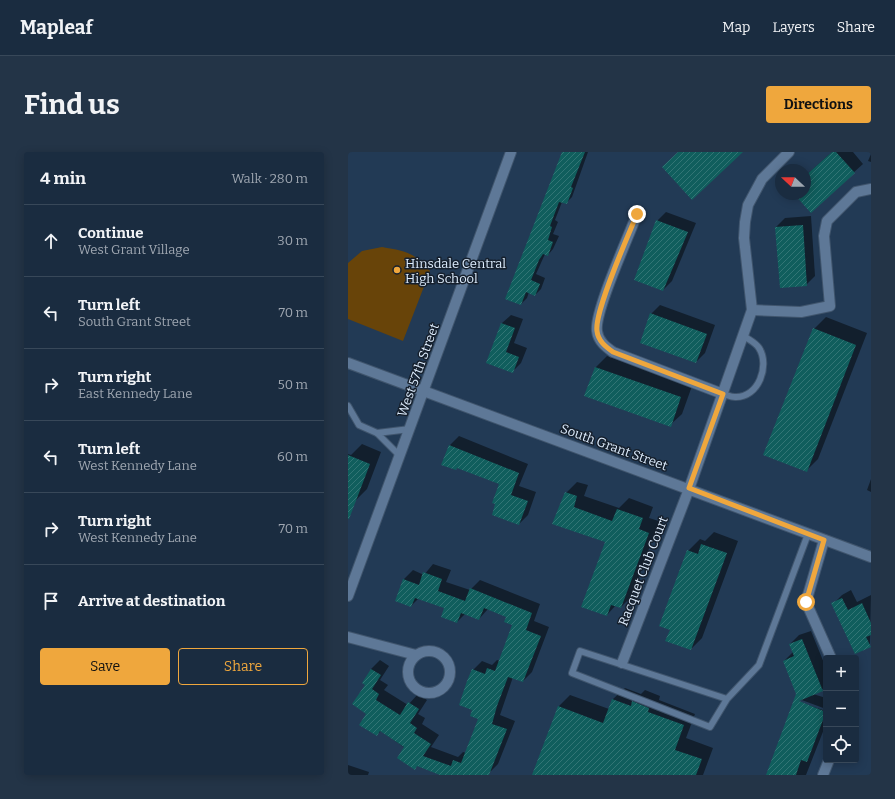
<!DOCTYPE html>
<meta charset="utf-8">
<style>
:root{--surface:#1a2c40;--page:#233447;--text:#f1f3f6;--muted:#9fa7b1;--line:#384859;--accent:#efa73d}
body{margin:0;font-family:Bitter,serif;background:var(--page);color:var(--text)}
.controls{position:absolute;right:12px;bottom:12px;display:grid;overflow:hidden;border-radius:4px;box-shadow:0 2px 10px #0003}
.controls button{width:36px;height:36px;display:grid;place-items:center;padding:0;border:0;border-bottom:1px solid var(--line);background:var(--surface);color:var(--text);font:20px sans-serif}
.compass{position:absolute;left:427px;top:12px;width:36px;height:36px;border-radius:50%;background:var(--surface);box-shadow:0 2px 10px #0003;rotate:292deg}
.stop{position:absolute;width:12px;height:12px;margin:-9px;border:3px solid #efa73d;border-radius:50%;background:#fff}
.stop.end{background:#efa73d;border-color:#fff;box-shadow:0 1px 4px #0008}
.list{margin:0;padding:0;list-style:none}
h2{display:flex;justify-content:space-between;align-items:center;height:52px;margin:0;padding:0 16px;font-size:17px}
h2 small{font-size:13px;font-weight:400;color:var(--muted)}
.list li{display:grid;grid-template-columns:26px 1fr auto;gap:12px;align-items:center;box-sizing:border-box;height:72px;padding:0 16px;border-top:1px solid var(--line)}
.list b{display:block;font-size:15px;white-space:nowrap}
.list p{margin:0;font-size:13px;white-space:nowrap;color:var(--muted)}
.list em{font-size:13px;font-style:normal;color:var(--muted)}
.actions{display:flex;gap:8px;padding:12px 16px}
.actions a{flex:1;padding:9px 0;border:1px solid var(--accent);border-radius:4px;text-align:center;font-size:14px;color:var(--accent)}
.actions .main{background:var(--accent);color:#111}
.icon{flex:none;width:22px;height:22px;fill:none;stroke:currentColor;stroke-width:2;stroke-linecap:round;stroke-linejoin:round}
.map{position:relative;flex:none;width:523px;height:623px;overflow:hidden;border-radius:4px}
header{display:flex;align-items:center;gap:24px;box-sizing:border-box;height:56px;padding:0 20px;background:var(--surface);border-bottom:1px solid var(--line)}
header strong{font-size:19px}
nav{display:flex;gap:22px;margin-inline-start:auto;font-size:14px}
.intro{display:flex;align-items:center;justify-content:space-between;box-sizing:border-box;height:96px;padding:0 24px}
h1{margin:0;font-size:28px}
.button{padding:10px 18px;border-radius:4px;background:var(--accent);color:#111;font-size:14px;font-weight:700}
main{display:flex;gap:24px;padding:0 24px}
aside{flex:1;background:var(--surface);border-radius:4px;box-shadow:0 2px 10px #0003}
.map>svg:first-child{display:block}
.grass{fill:#684409}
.shadow{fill:#0007}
.building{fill:url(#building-hatch)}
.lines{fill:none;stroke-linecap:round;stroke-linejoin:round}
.service-casing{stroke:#40556d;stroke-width:8}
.minor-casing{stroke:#40556d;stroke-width:12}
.service{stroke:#5e7897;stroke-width:6}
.minor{stroke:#5e7897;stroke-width:10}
.route{stroke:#efa73d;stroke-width:5}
.poi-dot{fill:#efa73d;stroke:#16202d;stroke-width:1.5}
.labels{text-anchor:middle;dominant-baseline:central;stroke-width:3;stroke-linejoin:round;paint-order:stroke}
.poi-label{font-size:13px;fill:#ddecfd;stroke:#16202d;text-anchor:start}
.street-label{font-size:13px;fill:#ddecfd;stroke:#16202d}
</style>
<header>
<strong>Mapleaf</strong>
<nav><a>Map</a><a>Layers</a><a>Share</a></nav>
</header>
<div class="intro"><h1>Find us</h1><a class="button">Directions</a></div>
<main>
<aside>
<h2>4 min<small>Walk · 280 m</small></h2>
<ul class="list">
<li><svg class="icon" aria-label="ahead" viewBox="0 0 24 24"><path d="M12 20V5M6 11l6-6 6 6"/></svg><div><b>Continue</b><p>West Grant Village</p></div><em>30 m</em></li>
<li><svg class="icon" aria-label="left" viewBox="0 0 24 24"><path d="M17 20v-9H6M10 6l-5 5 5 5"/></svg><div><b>Turn left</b><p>South Grant Street</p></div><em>70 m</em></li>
<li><svg class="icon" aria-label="right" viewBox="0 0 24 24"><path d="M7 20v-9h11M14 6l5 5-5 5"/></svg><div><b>Turn right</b><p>East Kennedy Lane</p></div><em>50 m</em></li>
<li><svg class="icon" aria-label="left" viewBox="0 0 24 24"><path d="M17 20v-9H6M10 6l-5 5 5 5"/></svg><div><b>Turn left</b><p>West Kennedy Lane</p></div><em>60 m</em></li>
<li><svg class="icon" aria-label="right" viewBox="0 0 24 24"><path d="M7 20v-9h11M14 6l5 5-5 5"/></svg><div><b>Turn right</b><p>West Kennedy Lane</p></div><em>70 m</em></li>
<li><svg class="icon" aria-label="arrive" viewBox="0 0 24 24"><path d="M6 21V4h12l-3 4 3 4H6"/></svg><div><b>Arrive at destination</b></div></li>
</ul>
<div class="actions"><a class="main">Save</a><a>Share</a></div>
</aside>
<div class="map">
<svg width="523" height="623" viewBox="0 0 523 623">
<defs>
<pattern id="building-hatch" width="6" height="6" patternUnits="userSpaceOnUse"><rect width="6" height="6" fill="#105e5d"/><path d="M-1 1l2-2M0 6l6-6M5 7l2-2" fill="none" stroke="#327575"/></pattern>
</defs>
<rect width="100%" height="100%" fill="#223a55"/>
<path class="grass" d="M34,95C57,99 66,100 82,119L55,189L0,167V111L14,99Z"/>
<g class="shadow">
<path d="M215,0H240L224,45L218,51L214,50L207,68L210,70L205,82L211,84L205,97L200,103L197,102L188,122L197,126L193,137L187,143L181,140L179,146L173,152Z"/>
<path d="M484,0H505L515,12L463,59L447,42H457V24Z"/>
<path d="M523,2V10L520,9Z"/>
<path d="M318,60L348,71L324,129L315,138L309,69Z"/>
<path d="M463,64L467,124L458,133L428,75L437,66Z"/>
<path d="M312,153L367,173L357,201L348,210L303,162Z"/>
<path d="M163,163L175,167L166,191L179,196L173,211L164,220L140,210L154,171Z"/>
<path d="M478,165L519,181L470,307L458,319L466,177Z"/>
<path d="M259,204L344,234L334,262L322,273L247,216Z"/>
<path d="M111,284L180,312L171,334L188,340L180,363L171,372L152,331L109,315L95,312L102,293Z"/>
<path d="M14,292L33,300L19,337L7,349L0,346V302L3,303Z"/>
<path d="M523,327V340L519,338Z"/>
<path d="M229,330L240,333L236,344L271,356L281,346L305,355L301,366L311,369L284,444L273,455L268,453L259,463L258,390L205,371L218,341Z"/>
<path d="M366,380L390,389L354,486L343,497L323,477L340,399L352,387L357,389Z"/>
<path d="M85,412L103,418L98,430L122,438L132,428L192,452L186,469L201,475L184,520L175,529L165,525L152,563L167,569L150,612L141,621L128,623H95L33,579L29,583L20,561L18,532L23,517L32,508L41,514L32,528L40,533L36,538L60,553L70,542L79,548L70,562L77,566L74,572L91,583L83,595L110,605L115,600L118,601L131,566L126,557L125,518L134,509L144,513L149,508L152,509L165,473L159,464L140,457L131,467L117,462L109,470L97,456L71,446L63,454L56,427L65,418L76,423Z"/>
<path d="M503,438L509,450L523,443L522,494L485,452L494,443Z"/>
<path d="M463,479L478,516V535L465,542L478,546V557L451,547V550L478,559V572L458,623H419L449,542L436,509L445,500L442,492L451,483Z"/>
<path d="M277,536L293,542L297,538L312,544L311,548L347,562L338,586L365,596L355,623H185L211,554L222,543L261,557L265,547Z"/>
<path d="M0,613L21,620L20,623H0Z"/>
</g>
<g class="building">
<path d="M214,0H237L223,35L225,36L219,52L211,50L202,74L204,75L200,88L205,90L200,104L195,102L191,108L183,128L192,132L187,144L178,140L173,153L157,147Z"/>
<path d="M330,0H395L344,48L314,15Z"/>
<path d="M484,0H488L507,21L463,61L446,42H457V24Z"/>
<path d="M308,68L340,80L315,139L286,128Z"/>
<path d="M455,73L459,134L432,136L427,75Z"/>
<path d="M302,161L359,182L348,211L292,191Z"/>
<path d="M153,171L167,176L158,200L171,205L165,221L138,211Z"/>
<path d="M465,176L508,193L459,320L415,303Z"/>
<path d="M247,215L333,245L323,275L236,244Z"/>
<path d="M101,293L171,321L163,343L180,349L171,373L144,363L147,352L144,351L151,332L109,316L108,318L93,313Z"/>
<path d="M0,303L22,312L1,367H0Z"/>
<path d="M217,340L229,344L226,355L264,369L269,357L295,366L291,377L301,381L273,456L263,453L259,464L233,455L257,390L204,372Z"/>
<path d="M353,392L379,401L343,498L317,489L322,478L311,474L339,398L350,402Z"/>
<path d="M75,420L94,427L90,439L117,449L122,436L184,461L178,478L193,484L175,530L160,525L149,554L144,572L159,577L141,623H92L69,614L67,618L49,606L56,595L32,579L29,584L11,573L18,562L4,552L17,533L14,531L23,517L33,523L24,537L31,542L28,548L52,563L60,550L71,557L62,571L69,576L66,581L83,592L75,604L103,614L105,608L113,611L130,567L122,564L124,558L111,553L119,529L124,517L137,522L139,516L147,519L164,473L156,470L158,465L136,456L131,468L113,461L109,471L93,465L96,456L67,446L63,455L47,449L55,427L71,433Z"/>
<path d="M494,446L500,458L514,451L523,471V483L518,485L523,495L507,502L483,451Z"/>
<path d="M454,487L475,539L451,549L478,560L459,610L453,608L448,623H418L448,542L435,509L446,504L441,492Z"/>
<path d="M264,547L283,554L284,549L301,556L300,560L336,573L327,598L354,607L348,623H184L210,554L255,571Z"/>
</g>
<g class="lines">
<defs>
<g id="service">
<path d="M375,242C379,243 383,245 387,245C411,246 422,213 411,196C407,190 401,188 396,184"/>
<path d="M0,254L11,273L29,281"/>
<path d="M52,304L29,281L62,277"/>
<path d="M379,547L362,575L224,521L232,499L379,547L411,513L460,382"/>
</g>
<g id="minor">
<path d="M289,62C281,84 246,160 249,179C250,189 258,195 265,200L375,242"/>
<path d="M404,158L453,160L482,154L476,84L479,69L508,40L523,37"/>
<path d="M0,211L523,405"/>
<path d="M476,388L458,450L483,506"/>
<path d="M0,444L163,0"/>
<path d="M0,485L68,503"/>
<circle cx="81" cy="520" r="21"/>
<path d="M274,511L341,337L404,158L396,86L397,70L400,53L414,27L441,0"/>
<path d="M475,623L481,608"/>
</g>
</defs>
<use href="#service" class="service-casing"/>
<use href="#minor" class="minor-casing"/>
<use href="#service" class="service"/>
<use href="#minor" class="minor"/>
</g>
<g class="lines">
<path class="route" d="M289,62C280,84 246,160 249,179C250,189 258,195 265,200L375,242L341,336L476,388L458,450"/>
</g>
<circle class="poi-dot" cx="49" cy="118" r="4"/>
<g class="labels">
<g class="poi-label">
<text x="57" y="111">Hinsdale Central<tspan x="57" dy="15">High School</tspan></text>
</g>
<g class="street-label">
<text transform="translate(70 218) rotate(-70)">West 57th Street</text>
<text transform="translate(266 295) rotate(20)">South Grant Street</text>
<text transform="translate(295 419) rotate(-69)">Racquet Club Court</text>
</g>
</g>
</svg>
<div class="controls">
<button>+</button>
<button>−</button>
<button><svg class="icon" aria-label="locate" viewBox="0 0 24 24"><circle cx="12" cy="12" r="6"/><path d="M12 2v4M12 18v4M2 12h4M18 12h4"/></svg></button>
</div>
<svg class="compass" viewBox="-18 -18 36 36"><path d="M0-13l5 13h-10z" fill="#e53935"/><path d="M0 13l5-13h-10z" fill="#9fa7b1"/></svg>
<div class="stop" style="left:458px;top:450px"></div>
<div class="stop end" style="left:289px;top:62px"></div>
</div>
</main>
